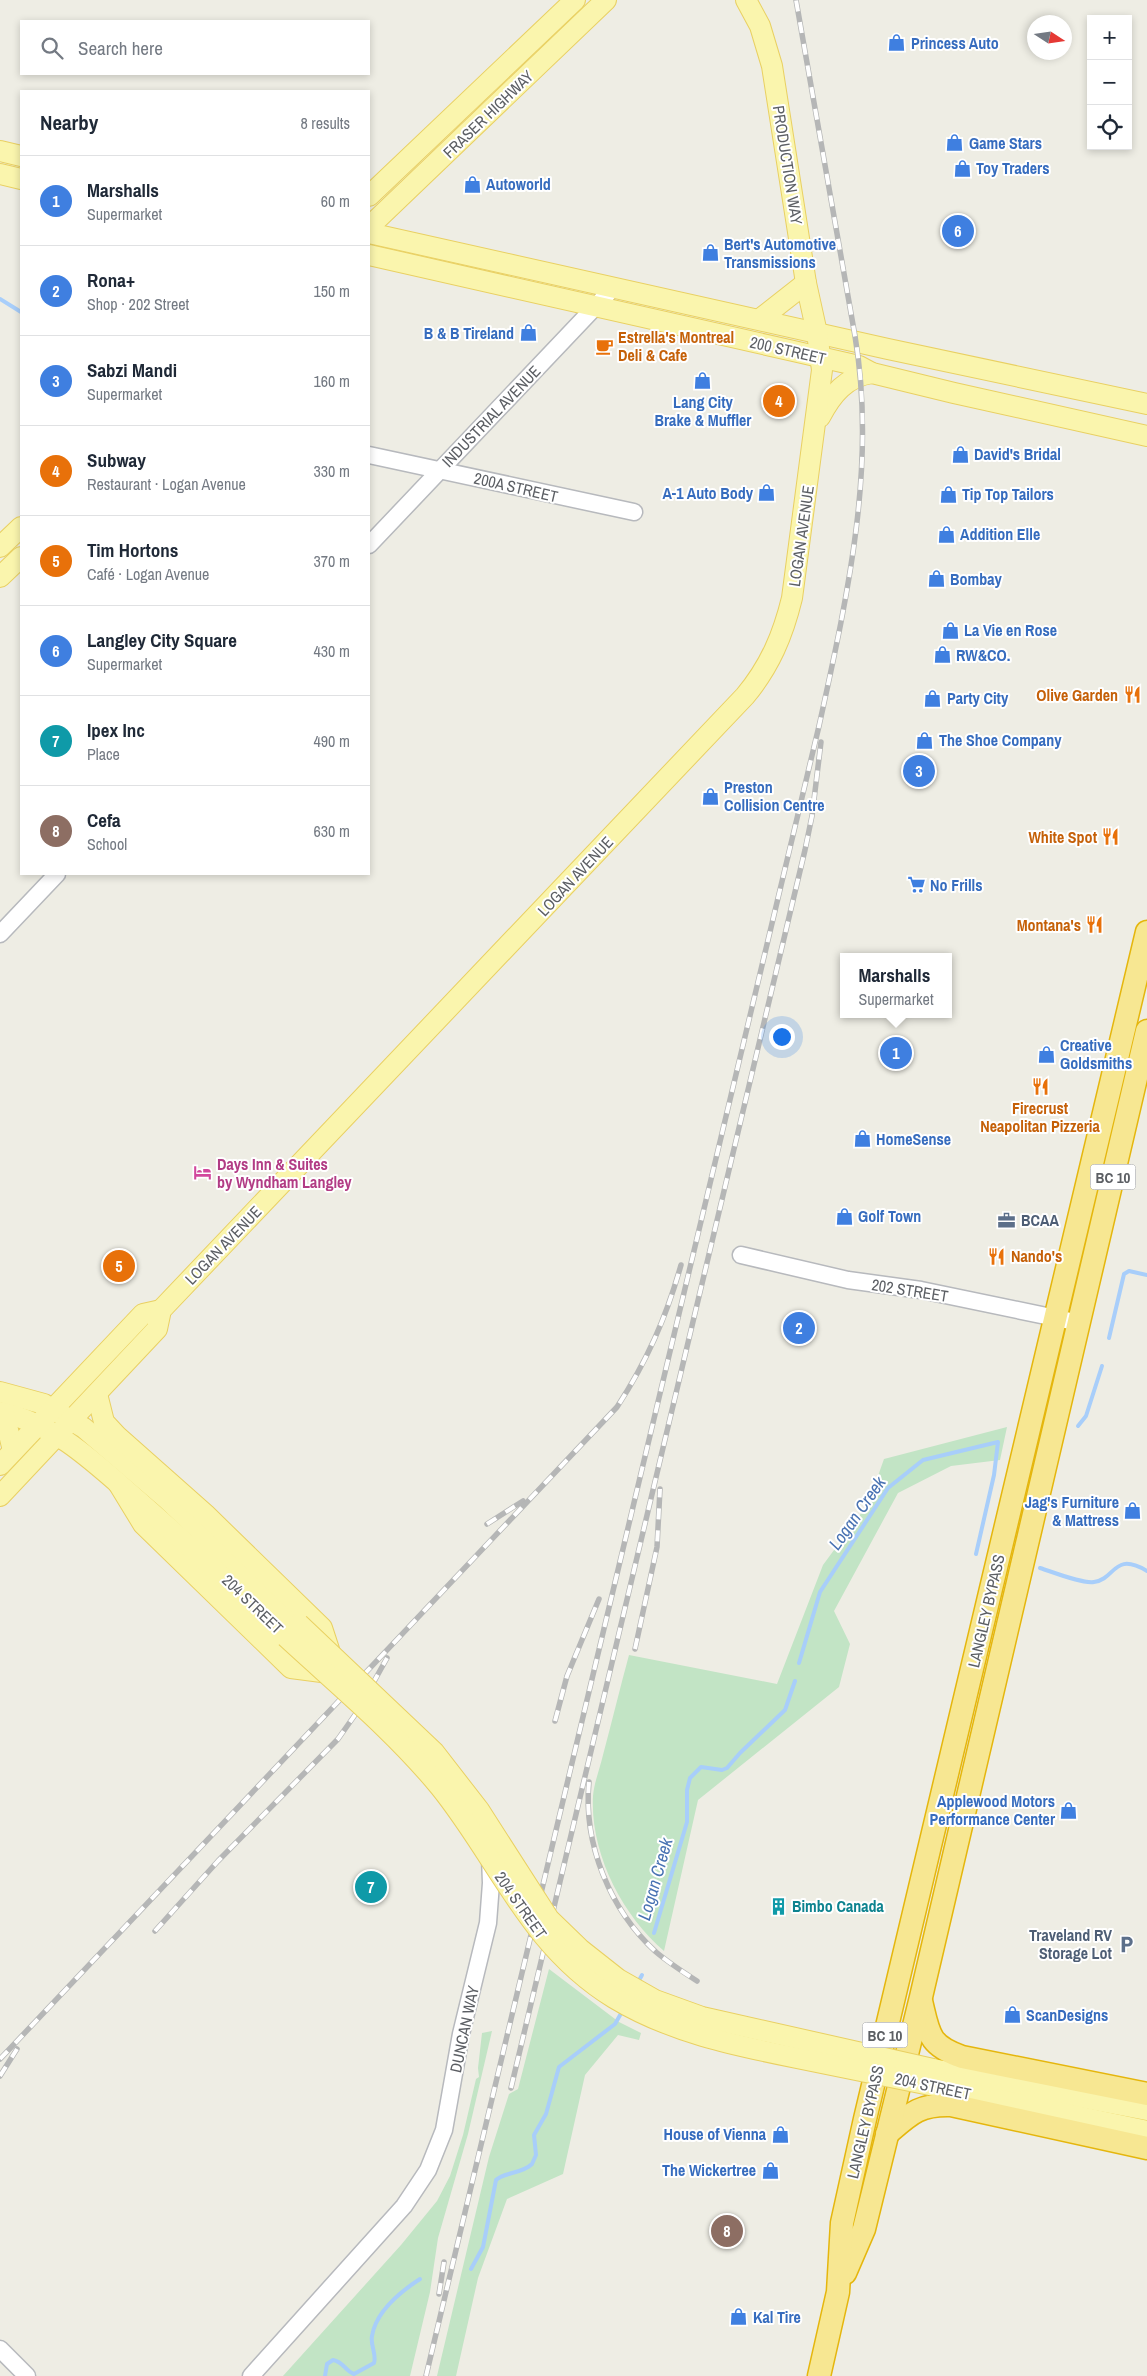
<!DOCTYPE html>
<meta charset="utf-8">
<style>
:root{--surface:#fff;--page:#f6f6f7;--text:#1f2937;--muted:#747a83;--line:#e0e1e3;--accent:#df5639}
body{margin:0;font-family:"Archivo Narrow",sans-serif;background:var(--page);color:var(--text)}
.controls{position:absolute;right:15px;top:15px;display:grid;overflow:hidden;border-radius:0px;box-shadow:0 2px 8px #0003}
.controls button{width:45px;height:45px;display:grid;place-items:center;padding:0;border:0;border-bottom:1px solid var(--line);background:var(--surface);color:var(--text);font:25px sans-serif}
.compass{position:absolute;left:1027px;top:15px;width:45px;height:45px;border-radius:50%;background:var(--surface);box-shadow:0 2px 8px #0003;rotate:102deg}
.you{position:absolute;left:781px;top:1036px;width:18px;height:18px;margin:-12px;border:4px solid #fff;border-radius:50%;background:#1a73e8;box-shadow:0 0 0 8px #1a73e833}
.badge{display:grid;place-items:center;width:32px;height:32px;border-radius:50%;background:var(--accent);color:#fff;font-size:16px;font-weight:700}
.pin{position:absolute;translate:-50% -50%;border:2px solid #fff;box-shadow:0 1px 5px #0006}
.popup{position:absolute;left:840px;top:953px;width:112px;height:65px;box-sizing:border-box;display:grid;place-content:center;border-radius:0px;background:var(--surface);filter:drop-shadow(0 1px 4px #0005);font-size:16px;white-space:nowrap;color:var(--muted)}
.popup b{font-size:19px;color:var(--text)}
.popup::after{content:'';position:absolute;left:50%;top:100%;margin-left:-10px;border:10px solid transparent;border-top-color:var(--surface)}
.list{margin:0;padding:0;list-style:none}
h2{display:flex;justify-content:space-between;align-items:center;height:65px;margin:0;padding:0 20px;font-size:21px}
h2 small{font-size:16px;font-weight:400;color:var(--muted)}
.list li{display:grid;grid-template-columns:32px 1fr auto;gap:15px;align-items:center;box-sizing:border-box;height:90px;padding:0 20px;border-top:1px solid var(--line)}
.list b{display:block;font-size:19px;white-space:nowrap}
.list p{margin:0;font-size:16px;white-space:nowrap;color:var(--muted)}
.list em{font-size:16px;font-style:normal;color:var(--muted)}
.icon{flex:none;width:28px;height:28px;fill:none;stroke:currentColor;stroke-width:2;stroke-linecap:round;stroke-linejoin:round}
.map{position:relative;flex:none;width:1147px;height:2376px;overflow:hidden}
.search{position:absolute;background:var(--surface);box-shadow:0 2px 8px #0003;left:20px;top:20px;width:350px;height:55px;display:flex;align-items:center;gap:12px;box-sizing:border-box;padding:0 18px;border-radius:0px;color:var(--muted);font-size:19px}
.panel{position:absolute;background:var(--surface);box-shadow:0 2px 8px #0003;left:20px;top:90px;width:350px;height:785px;border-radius:0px}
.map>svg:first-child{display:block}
.green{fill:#c2e4c5}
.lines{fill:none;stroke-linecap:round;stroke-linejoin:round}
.stream{stroke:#a8cefa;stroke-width:4}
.minor-casing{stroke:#b7b9bd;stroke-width:19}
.major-casing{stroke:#e9d062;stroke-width:22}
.highway-casing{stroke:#e5b60d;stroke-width:25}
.minor{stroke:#fff;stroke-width:16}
.major{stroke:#faf5ad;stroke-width:20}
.highway{stroke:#f7e792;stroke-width:22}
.rail-casing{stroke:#b5b6b6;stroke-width:5.5}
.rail{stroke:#fff;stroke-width:4;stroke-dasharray:11;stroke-linecap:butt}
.major-bridge-casing{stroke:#e9d062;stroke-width:22;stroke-linecap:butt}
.major-bridge{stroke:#faf5ad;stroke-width:20}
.labels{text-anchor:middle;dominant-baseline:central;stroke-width:4;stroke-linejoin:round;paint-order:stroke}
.shield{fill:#fff;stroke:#8d8f92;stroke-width:1}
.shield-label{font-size:15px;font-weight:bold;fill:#5c5f64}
.shop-label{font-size:16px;font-weight:bold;fill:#366cbe;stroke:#fff;text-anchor:start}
.street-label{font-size:16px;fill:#5c5f64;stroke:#fff}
.food-label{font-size:16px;font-weight:bold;fill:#c56008;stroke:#fff;text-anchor:end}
.hotel-label{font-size:16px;font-weight:bold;fill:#b23c85;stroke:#fff;text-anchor:start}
.service-label{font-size:16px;font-weight:bold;fill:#4e5e75;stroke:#fff;text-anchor:start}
.culture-label{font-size:16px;font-weight:bold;fill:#0d838f;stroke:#fff;text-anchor:start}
.water-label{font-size:18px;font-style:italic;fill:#4973b3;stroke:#fff}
</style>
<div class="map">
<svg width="1147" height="2376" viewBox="0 0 1147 2376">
<rect width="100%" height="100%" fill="#eeede4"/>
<g class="green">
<path d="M1007,1427L1000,1460L951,1466L898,1493L834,1611L850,1644L839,1687L698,1800L664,1951C622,1915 590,1853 593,1796C594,1783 600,1768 603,1755C612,1721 620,1688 629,1655L777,1684L823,1565L868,1504L884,1459Z"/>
<path d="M549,1969L619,2022L641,2033L639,2040L618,2035L585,2075L563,2174L507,2199L478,2278L456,2376H437L489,2157L509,2094L518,2089Z"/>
<path d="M492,2031L468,2134L438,2238L430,2292L410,2376H283L401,2245L437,2201L450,2176L463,2135L476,2079L479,2077L478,2068L482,2033Z"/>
</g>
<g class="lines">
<g class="stream">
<path d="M0,299L21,312"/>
<path d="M1109,1338L1124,1274L1129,1271L1147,1275"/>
<path d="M1078,1426L1086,1416L1102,1366"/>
<path d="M1040,1568C1053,1572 1082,1584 1094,1582C1116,1579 1113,1551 1147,1571"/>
<path d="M799,1663L820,1592L888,1488L923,1460L998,1442L994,1475L976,1554"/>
<path d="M654,1933L687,1822V1790L690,1778L701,1767L722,1770L727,1768L740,1753L785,1710L795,1681"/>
<path d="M637,1984L642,1975"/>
<path d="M471,2269L483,2247L496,2180C504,2172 522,2174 532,2164L536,2155L534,2135L546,2114L559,2067L615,2024L623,2010"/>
<path d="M325,2376L327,2364L333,2360C344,2362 345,2371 354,2374L374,2363C377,2355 370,2345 372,2336C376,2311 400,2292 420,2279"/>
</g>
<defs>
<g id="minor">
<path d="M369,455L634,512"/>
<path d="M369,545L613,288"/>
<path d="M0,934L57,874"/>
<path d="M741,1255L848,1280L921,1290L1080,1323"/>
<path d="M0,2349L27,2376"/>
<path d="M251,2376L404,2206L428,2170L444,2130L461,2034L488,1923L491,1883L490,1857"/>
</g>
<g id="major">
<path d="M0,151L21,156"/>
<path d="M0,174L21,179"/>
<path d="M369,196L575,0"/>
<path d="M369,227L606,0"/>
<path d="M369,233L888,349L1147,404"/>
<path d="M369,255L789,350L859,366L872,373L954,393L1147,436"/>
<path d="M760,319L806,283"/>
<path d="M820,417C832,394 846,377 872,373"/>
<path d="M0,547L21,527"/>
<path d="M0,577L21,557"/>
<path d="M0,1392L44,1404L84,1428L168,1500L299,1624"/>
<path d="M97,1394L104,1422L117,1436L205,1514L322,1628L337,1674L291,1668L143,1524L118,1483"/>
<path d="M0,1412C58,1424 100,1468 143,1505C192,1548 239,1592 286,1637"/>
<path d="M4,1413L13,1451"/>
<path d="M0,1465L143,1314L161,1310"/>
<path d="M0,1496L157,1329L161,1310L745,696C770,666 783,635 792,598L822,370L817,333L806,283L772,66L760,26L746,0"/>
<path d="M933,2069L1147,2110"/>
<path d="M930,2085L1147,2131"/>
</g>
<g id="highway">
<path d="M921,2001C929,2034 928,2045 962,2057L1147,2094"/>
<path d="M887,2134C910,2114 919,2104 951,2105L1147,2148"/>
<path d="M845,2273L864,2229L921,1997L1147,1031"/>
<path d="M819,2376L838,2292L842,2223L865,2119L1147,932"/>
</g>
</defs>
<use href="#minor" class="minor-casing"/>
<use href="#major" class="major-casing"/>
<use href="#highway" class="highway-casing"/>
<use href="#minor" class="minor"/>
<use href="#major" class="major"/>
<use href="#highway" class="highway"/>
<defs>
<g id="rail">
<path d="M487,1524L523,1501"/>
<path d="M635,1649L657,1547L660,1489"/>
<path d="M555,1721L567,1676L599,1599"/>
<path d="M589,1782C583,1844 610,1910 656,1952C669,1963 683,1972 697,1981"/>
<path d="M155,1931L218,1861L338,1739L357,1712L387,1658"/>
<path d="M0,2059L617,1407C647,1361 666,1318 681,1265"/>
<path d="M0,2076L17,2049"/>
<path d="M511,2088L805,850L812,816L821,742"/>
<path d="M439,2294L444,2262"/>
<path d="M426,2376L819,726C847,598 877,467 855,336L796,0"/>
</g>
</defs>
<use href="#rail" class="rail-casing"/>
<use href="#rail" class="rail"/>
<defs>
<g id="major-bridge">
<path d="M299,1624L434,1752L479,1810L549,1919L580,1949L618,1979L655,2000L702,2017L933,2069"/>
<path d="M286,1637C338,1685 395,1732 440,1787C499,1860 529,1946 614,1998C670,2032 733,2045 797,2058C841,2067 886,2076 930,2085"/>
</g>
</defs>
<use href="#major-bridge" class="major-bridge-casing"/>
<use href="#major-bridge" class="major-bridge"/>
</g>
<defs>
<symbol id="shop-bare" viewBox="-9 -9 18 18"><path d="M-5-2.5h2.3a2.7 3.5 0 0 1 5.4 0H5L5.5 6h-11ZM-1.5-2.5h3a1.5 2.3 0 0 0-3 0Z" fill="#3f7fe0" stroke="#fff" stroke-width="2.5" paint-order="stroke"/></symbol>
<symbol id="cafe-bare" viewBox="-9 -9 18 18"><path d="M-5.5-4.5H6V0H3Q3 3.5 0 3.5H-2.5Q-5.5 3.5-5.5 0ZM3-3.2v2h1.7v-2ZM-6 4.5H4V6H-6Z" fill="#e8710a" stroke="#fff" stroke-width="2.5" paint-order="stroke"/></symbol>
<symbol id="restaurant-bare" viewBox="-9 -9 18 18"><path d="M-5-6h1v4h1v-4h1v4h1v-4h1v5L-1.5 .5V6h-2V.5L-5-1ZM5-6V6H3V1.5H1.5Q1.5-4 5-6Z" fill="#e8710a" stroke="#fff" stroke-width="2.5" paint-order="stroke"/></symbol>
<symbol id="supermarket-bare" viewBox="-9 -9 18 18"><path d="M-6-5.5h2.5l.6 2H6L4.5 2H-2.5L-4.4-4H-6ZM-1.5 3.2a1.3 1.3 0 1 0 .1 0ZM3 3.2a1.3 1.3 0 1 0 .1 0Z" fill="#3f7fe0" stroke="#fff" stroke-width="2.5" paint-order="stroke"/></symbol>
<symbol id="hotel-bare" viewBox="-9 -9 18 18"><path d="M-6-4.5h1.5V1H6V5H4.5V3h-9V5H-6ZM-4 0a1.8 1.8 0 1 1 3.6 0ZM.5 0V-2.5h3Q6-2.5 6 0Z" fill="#d1479c" stroke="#fff" stroke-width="2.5" paint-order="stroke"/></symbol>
<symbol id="office-bare" viewBox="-9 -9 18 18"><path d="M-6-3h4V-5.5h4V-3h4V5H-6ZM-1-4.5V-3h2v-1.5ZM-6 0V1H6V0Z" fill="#5c6f8a" stroke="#fff" stroke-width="2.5" paint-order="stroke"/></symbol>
<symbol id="building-bare" viewBox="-9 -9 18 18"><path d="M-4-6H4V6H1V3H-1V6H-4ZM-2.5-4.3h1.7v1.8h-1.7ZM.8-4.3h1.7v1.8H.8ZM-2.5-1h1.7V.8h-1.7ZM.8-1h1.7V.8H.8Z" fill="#0f9aa8" stroke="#fff" stroke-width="2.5" paint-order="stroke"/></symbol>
<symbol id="parking-bare" viewBox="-9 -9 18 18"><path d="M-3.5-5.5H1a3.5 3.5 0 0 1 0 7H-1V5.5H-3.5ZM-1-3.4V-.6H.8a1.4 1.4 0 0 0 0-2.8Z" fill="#5c6f8a" stroke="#fff" stroke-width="2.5" paint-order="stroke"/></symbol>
</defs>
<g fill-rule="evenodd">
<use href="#shop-bare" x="884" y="30" width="25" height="25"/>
<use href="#shop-bare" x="942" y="130" width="25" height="25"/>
<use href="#shop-bare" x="950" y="156" width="25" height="25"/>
<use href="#shop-bare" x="460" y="172" width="25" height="25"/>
<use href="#shop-bare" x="698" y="240" width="25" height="25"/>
<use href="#shop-bare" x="516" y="320" width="25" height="25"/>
<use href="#cafe-bare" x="592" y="334" width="25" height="25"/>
<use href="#shop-bare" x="690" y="368" width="25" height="25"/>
<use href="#shop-bare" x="948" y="442" width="25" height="25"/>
<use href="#shop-bare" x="754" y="480" width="25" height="25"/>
<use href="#shop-bare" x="936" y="482" width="25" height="25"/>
<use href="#shop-bare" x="934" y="522" width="25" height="25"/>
<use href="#shop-bare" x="924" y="566" width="25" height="25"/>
<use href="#shop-bare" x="938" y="618" width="25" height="25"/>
<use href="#shop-bare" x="930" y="642" width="25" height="25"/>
<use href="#restaurant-bare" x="1120" y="682" width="25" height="25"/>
<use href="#shop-bare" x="920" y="686" width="25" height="25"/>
<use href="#shop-bare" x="912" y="728" width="25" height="25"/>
<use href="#shop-bare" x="698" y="784" width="25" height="25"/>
<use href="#restaurant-bare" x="1098" y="824" width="25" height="25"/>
<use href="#supermarket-bare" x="904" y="872" width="25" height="25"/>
<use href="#restaurant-bare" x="1082" y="912" width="25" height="25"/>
<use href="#shop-bare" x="1034" y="1042" width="25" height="25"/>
<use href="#restaurant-bare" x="1028" y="1074" width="25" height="25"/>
<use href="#shop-bare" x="850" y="1126" width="25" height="25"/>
<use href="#hotel-bare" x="190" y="1160" width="25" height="25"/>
<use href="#shop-bare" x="832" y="1204" width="25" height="25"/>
<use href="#office-bare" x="994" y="1208" width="25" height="25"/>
<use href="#restaurant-bare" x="984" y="1244" width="25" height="25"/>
<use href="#shop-bare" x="1120" y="1498" width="25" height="25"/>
<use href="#shop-bare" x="1056" y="1798" width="25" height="25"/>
<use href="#building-bare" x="766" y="1894" width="25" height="25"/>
<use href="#parking-bare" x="1114" y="1932" width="25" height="25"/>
<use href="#shop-bare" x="1000" y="2002" width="25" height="25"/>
<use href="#shop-bare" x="768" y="2122" width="25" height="25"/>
<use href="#shop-bare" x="758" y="2158" width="25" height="25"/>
<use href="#shop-bare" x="726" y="2304" width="25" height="25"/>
</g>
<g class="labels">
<g class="shield">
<rect x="1090.5" y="1164.5" width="45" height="25" rx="4"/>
<rect x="862.5" y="2022.5" width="45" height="25" rx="4"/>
</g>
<g class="shield-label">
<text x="1113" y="1177">BC 10</text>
<text x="885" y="2035">BC 10</text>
</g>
<g class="shop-label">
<text x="911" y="43">Princess Auto</text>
<text x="969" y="143">Game Stars</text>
<text x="976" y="168">Toy Traders</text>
<text x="486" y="184">Autoworld</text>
<text x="724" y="244">Bert's Automotive<tspan x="724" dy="18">Transmissions</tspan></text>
<text x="514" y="333" text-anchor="end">B &amp; B Tireland</text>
<text x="703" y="402" text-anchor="middle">Lang City<tspan x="703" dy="18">Brake &amp; Muffler</tspan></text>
<text x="974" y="454">David's Bridal</text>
<text x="753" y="493" text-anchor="end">A-1 Auto Body</text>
<text x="962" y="494">Tip Top Tailors</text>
<text x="960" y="534">Addition Elle</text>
<text x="950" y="579">Bombay</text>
<text x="964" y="630">La Vie en Rose</text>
<text x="956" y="655">RW&amp;CO.</text>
<text x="947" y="698">Party City</text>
<text x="939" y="740">The Shoe Company</text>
<text x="724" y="787">Preston<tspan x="724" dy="18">Collision Centre</tspan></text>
<text x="930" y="885">No Frills</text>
<text x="1060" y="1045">Creative<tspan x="1060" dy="18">Goldsmiths</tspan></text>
<text x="876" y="1139">HomeSense</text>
<text x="858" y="1216">Golf Town</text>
<text x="1119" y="1502" text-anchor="end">Jag's Furniture<tspan x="1119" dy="18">&amp; Mattress</tspan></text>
<text x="1055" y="1801" text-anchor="end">Applewood Motors<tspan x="1055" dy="18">Performance Center</tspan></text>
<text x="1026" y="2015">ScanDesigns</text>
<text x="766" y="2134" text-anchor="end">House of Vienna</text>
<text x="756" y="2170" text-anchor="end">The Wickertree</text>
<text x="753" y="2317">Kal Tire</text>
</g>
<g class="street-label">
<text transform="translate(488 114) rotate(-44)">FRASER HIGHWAY</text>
<text transform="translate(788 165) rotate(81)">PRODUCTION WAY</text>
<text transform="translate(788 350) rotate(13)">200 STREET</text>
<text transform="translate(491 416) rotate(-46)">INDUSTRIAL AVENUE</text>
<text transform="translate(516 487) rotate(13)">200A STREET</text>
<text transform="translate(801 536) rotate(-82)">LOGAN AVENUE</text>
<text transform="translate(575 876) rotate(-47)">LOGAN AVENUE</text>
<text transform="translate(223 1245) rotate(-46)">LOGAN AVENUE</text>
<text transform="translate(910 1290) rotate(9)">202 STREET</text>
<text transform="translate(253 1604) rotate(44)">204 STREET</text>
<text transform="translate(986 1611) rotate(-77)">LANGLEY BYPASS</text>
<text transform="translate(521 1905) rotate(55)">204 STREET</text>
<text transform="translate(464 2029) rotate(-78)">DUNCAN WAY</text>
<text transform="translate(933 2086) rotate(12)">204 STREET</text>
<text transform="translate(865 2122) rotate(-77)">LANGLEY BYPASS</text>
</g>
<g class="food-label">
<text x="618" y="337" text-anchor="start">Estrella's Montreal<tspan x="618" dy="18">Deli &amp; Cafe</tspan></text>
<text x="1118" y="695">Olive Garden</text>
<text x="1097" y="837">White Spot</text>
<text x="1081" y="925">Montana's</text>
<text x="1040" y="1108" text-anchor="middle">Firecrust<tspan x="1040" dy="18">Neapolitan Pizzeria</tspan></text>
<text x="1011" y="1256" text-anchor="start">Nando's</text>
</g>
<g class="hotel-label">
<text x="217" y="1164">Days Inn &amp; Suites<tspan x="217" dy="18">by Wyndham Langley</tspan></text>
</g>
<g class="service-label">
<text x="1021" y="1220">BCAA</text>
<text x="1112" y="1935" text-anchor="end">Traveland RV<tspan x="1112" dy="18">Storage Lot</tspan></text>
</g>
<g class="culture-label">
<text x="792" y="1906">Bimbo Canada</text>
</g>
<g class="water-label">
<text transform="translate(857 1513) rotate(-55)">Logan Creek</text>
<text transform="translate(655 1879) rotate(-74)">Logan Creek</text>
</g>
</g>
</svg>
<div class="controls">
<button>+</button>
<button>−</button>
<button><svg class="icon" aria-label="locate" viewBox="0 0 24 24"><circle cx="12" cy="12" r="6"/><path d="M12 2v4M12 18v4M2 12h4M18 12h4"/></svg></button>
</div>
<svg class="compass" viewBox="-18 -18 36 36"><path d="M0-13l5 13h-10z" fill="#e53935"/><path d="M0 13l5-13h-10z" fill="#747a83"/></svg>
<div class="you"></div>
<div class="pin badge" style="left:896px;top:1053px;background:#3f7fe0">1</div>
<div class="popup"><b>Marshalls</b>Supermarket</div>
<div class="pin badge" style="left:799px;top:1328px;background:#3f7fe0">2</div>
<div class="pin badge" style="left:919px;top:771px;background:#3f7fe0">3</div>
<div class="pin badge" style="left:779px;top:401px;background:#e8710a">4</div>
<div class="pin badge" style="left:119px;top:1266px;background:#e8710a">5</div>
<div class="pin badge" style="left:958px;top:231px;background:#3f7fe0">6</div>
<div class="pin badge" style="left:371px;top:1887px;background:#0f9aa8">7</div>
<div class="pin badge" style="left:727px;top:2231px;background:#8d6e63">8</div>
<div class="search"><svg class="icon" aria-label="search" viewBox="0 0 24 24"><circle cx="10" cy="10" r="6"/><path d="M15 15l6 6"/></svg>Search here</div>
<section class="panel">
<h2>Nearby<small>8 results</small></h2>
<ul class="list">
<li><span class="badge" style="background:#3f7fe0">1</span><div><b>Marshalls</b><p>Supermarket</p></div><em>60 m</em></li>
<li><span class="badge" style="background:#3f7fe0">2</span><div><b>Rona+</b><p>Shop · 202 Street</p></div><em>150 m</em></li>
<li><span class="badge" style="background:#3f7fe0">3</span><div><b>Sabzi Mandi</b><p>Supermarket</p></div><em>160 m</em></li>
<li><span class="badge" style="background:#e8710a">4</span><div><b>Subway</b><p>Restaurant · Logan Avenue</p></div><em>330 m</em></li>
<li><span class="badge" style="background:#e8710a">5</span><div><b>Tim Hortons</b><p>Café · Logan Avenue</p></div><em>370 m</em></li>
<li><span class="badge" style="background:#3f7fe0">6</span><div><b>Langley City Square</b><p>Supermarket</p></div><em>430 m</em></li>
<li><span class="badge" style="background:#0f9aa8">7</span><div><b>Ipex Inc</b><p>Place</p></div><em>490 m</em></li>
<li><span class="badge" style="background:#8d6e63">8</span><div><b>Cefa</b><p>School</p></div><em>630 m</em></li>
</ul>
</section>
</div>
